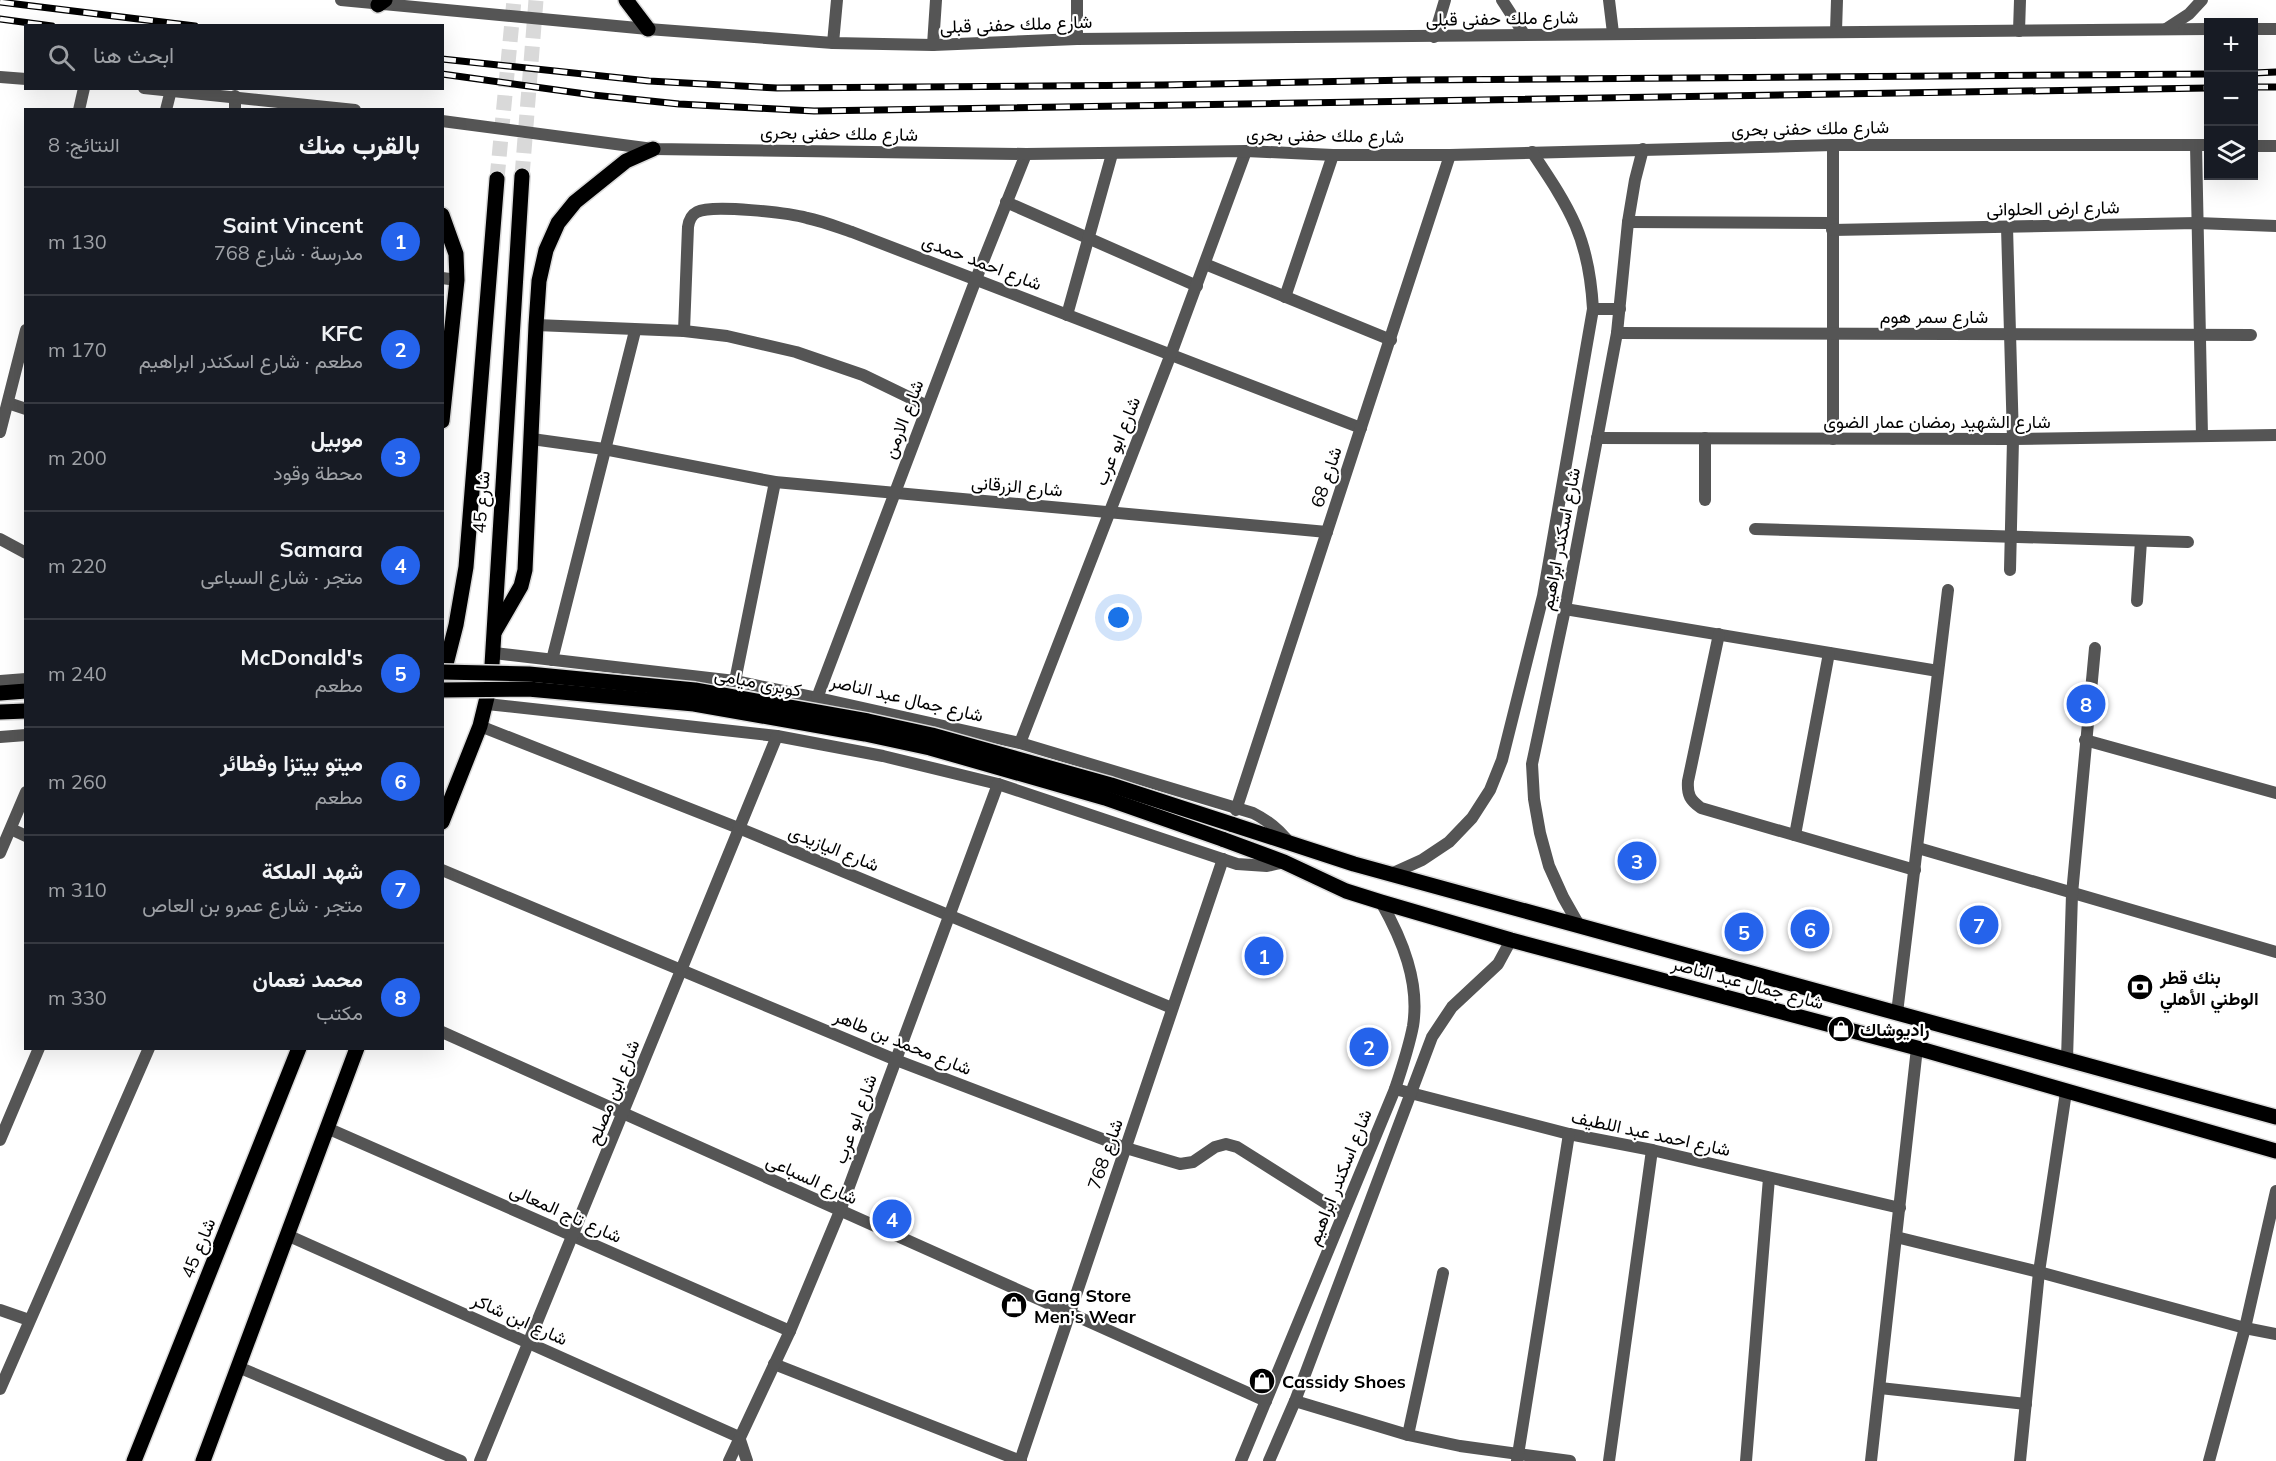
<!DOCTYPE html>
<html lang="ar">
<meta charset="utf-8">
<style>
:root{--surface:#171b24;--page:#20242c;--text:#f1f3f6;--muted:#9ea1a6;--line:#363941;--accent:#2563eb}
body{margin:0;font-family:Mulish,Vazirmatn,sans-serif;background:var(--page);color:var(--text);direction:rtl}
.controls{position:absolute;right:18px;top:18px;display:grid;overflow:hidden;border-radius:0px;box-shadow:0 6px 24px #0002}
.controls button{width:54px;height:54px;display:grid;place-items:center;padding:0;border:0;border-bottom:2px solid var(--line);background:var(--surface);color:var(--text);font:30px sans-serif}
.you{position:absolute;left:1119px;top:618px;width:21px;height:21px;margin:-15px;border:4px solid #fff;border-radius:50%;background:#1a73e8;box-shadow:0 0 0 9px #1a73e833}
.badge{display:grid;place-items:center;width:39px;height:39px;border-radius:50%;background:var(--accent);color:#fff;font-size:20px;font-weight:700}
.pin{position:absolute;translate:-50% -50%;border:3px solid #fff;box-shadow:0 2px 6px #0006}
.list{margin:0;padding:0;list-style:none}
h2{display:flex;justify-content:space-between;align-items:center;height:78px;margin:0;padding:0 24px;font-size:26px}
h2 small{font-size:20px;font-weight:400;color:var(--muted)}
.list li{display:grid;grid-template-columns:39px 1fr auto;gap:18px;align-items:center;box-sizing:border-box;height:108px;padding:0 24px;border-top:2px solid var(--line)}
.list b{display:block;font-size:22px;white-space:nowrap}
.list p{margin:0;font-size:20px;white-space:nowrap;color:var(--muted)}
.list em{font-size:20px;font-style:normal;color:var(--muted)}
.icon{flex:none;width:33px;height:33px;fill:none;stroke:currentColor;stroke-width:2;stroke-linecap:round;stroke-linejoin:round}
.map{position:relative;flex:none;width:2276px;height:1461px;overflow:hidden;direction:ltr}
.search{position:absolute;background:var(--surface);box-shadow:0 6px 24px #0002;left:24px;top:24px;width:420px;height:66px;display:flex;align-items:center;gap:15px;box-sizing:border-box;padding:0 21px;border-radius:0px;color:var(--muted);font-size:22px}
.panel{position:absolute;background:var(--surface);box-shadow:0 6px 24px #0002;left:24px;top:108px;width:420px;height:942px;border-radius:0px;direction:rtl}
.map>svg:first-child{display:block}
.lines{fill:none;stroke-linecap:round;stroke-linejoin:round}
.primary-tunnel{stroke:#d9d9d9;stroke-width:15;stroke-dasharray:15 8;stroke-linecap:butt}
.primary-casing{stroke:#dbdbdb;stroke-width:18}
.minor{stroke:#555;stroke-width:12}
.tertiary{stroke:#555;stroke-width:12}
.primary{stroke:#000;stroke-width:15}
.rail-casing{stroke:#000;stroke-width:7}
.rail{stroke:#fff;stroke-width:4.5;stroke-dasharray:14;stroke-linecap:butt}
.primary-bridge-casing{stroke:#dbdbdb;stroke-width:18;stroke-linecap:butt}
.primary-bridge{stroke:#000;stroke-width:15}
.labels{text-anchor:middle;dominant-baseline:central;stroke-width:4.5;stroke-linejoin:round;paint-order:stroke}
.street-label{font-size:18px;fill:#000;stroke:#fff}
.poi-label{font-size:18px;font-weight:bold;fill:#000;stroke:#fff;text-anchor:start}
</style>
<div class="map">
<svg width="2276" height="1461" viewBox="0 0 2276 1461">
<rect width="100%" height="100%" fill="#fff"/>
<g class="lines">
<g class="primary-tunnel">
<path d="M522,176L536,0"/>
<path d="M497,179L514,0"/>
</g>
<defs>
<g id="primary">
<path d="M626,0L648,29"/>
<path d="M378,5L385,0"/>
<path d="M442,215L456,254L457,280L442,421"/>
<path d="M495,631L521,586L525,570L536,325L539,281L546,250L558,223L575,202L626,161L653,149"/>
<path d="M442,680L456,625L466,567L497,179"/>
<path d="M0,693L26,691"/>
<path d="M0,712L26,711"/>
<path d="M442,822L480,726L491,681L522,176"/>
<path d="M1231,824L1354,864L2276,1117"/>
<path d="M1222,839L1284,862L1346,891L1381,902L1511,940L1917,1048L2276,1151"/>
<path d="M134,1461L299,1048"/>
<path d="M203,1461L357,1048"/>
</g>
</defs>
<use href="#primary" class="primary-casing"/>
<g class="minor">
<path d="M1502,0L1524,34"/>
<path d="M1609,0L1613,33"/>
<path d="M1836,31L1837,0"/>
<path d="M2019,31L2020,0"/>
<path d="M1434,37L1445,0"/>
<path d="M1077,39V0"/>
<path d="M833,43L837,0"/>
<path d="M933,45L936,0"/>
<path d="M79,110L84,88"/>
<path d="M166,110L171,90"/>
<path d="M235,110V96"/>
<path d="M1833,145V439"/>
<path d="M2196,145L2202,436"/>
<path d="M1006,202L1197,286"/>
<path d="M1628,222L1832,223"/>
<path d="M2007,227L2013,439L2010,570"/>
<path d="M1832,230L2197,223L2276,226"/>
<path d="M1205,264L1391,340"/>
<path d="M442,278L457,280"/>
<path d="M1285,297L1333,155"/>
<path d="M1067,315L1112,154"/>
<path d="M536,325L684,331L727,336L796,352L863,375L927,406"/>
<path d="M684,331L688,227C689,220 691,215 697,212C712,204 789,213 807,218C822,221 837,227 852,232L1361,428"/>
<path d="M1617,333L2251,335"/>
<path d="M8,403L26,409"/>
<path d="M0,432L26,330"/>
<path d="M1597,438L2013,439L2276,435"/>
<path d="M532,439L604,449L775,482L1327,532"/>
<path d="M1705,500V438"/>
<path d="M1755,529L2188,542"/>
<path d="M0,539L26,553"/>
<path d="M2137,601L2141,541"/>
<path d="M1565,609L1938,671"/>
<path d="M1719,634L1688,781C1687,795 1690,800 1701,808L1915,870"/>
<path d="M494,653L735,681L817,698L1020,743L1253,813C1269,821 1280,830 1290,844"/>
<path d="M552,660L635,331"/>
<path d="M0,681L26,679"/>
<path d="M735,681L775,482"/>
<path d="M817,698L976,279L1026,154"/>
<path d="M487,704L777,736L883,756L998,784L1237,864L1267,866L1284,862"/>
<path d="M480,726L741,829L1172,1008"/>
<path d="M0,737L26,735"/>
<path d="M2085,740L2276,793"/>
<path d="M1020,743L1171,354L1246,151"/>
<path d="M1236,810L1450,155"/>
<path d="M11,829L26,836"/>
<path d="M1795,835L1829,653"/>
<path d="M1918,848L2276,952"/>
<path d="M0,853L26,792"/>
<path d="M442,870L896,1060L1126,1148L1180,1164L1193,1162L1215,1147L1226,1144L1237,1147L1343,1214"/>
<path d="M1897,1013L1948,590"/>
<path d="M442,1032L1266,1401"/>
<path d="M2067,1059L2072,894L2095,648"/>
<path d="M1395,1089L1569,1134L1652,1150L1900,1208"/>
<path d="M327,1128L790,1331"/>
<path d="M0,1140L39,1048"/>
<path d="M287,1235L739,1437L747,1461"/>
<path d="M1896,1237L2039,1272L2245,1328L2276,1334"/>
<path d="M0,1310L29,1320"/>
<path d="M774,1364L1021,1461"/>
<path d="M238,1367L461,1461"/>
<path d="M1880,1388L2026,1404"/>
<path d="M0,1389L149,1048"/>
<path d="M1295,1401L1408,1435L1460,1446L1570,1461"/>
<path d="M1408,1435L1443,1273"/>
<path d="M480,1461L777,736"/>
<path d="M729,1461L790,1331L840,1211L998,784"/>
<path d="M1020,1461L1223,859"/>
<path d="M1517,1461L1569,1134"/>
<path d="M1609,1461L1652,1150"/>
<path d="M1746,1461L1769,1178"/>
<path d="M1871,1461L1917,1048"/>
<path d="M2020,1461L2039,1272L2066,1092"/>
<path d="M2209,1461L2245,1328L2276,1191"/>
</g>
<g class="tertiary">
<path d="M341,0L648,29L833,43L933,45L1077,39L2208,29"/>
<path d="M2166,29L2189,14L2202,0"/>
<path d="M2254,29H2276"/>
<path d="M0,77L26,79"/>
<path d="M144,88L355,110"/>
<path d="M442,121L653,149L1026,154L1246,151L1333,155H1450L1833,145H2208"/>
<path d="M2254,146H2276"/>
<path d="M1593,309H1620"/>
<path d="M1391,874L1422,860L1449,842L1472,818L1490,790L1502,760L1543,596L1593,309C1589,238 1571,210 1532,152"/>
<path d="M1580,927L1563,897L1549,866L1540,833L1534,799L1532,764L1565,609L1617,333L1628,222L1635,180L1643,149"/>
<path d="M1241,1461L1395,1089C1402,1068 1409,1047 1413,1026C1420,982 1402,939 1381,902"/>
<path d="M1269,1461L1295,1401L1432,1037L1452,1007L1498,964L1511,940"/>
</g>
<use href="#primary" class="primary"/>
<defs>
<g id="rail">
<path d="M0,2L195,26"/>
<path d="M0,19L52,26"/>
<path d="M442,59L649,81L777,88L1163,85L1410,80L2208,74"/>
<path d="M2254,73L2276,72"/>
<path d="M442,74L593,95L679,104L814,111L2208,88"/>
<path d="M2254,87H2276"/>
</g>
</defs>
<use href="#rail" class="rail-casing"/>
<use href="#rail" class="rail"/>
<defs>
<g id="primary-bridge">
<path d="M442,672L529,674L695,690L868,721L932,735L1111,785L1231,824"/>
<path d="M442,690L528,689L694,704L865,734L930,748L1105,798L1222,839"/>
</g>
</defs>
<use href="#primary-bridge" class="primary-bridge-casing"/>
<use href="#primary-bridge" class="primary-bridge"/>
</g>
<defs>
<symbol id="bank-disc" viewBox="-11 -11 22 22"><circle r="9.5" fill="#000" stroke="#fff"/><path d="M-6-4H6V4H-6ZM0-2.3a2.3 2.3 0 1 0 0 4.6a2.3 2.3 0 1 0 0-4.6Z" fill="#fff"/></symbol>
<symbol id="shop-disc" viewBox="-11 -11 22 22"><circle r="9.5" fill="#000" stroke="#fff"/><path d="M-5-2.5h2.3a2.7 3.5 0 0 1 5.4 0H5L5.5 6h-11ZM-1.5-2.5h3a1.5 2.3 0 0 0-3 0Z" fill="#fff"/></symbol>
</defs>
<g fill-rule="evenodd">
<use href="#bank-disc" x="2125" y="972" width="30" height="30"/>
<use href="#shop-disc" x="1826" y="1014" width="30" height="30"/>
<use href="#shop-disc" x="999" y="1290" width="30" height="30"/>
<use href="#shop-disc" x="1247" y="1366" width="30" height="30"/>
</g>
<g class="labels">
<g class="street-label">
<text transform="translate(1502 18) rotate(-1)">شارع ملك حفنى قبلى</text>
<text transform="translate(1016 24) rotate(-2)">شارع ملك حفنى قبلى</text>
<text transform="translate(1810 128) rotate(-1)">شارع ملك حفنى بحرى</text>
<text transform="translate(839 133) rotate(1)">شارع ملك حفنى بحرى</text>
<text transform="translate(1325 135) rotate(1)">شارع ملك حفنى بحرى</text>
<text transform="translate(2053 208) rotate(-1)">شارع ارض الحلوانى</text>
<text transform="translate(982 262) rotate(21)">شارع احمد حمدى</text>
<text x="1934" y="316">شارع سمر هوم</text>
<text transform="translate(903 419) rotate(-69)">شارع الارمن</text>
<text x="1937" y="421">شارع الشهيد رمضان عمار الضوى</text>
<text transform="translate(1117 441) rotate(-68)">شارع ابو عرب</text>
<text transform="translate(1326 477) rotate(-72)">شارع 68</text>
<text transform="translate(1017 486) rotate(5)">شارع الزرقانى</text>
<text transform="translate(481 502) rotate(-86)">شارع 45</text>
<text transform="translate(1560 539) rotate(-79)">شارع اسكندر ابراهيم</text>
<text transform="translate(758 682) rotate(11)">كوبرى ميامى</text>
<text transform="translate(907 698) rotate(13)">شارع جمال عبد الناصر</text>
<text transform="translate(834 848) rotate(22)">شارع اليازيدى</text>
<text transform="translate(1748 983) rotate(15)">شارع جمال عبد الناصر</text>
<text transform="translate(903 1042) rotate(22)">شارع محمد بن طاهر</text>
<text transform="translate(613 1092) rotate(-68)">شارع ابن مصلح</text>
<text transform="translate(855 1119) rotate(-70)">شارع ابو عرب</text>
<text transform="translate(1651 1133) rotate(12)">شارع احمد عبد اللطيف</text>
<text transform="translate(1105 1154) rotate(-71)">شارع 768</text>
<text transform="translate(1339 1177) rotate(-68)">شارع اسكندر ابراهيم</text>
<text transform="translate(812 1179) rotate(24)">شارع السباعى</text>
<text transform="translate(566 1213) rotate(24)">شارع تاج المعالى</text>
<text transform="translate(198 1248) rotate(-68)">شارع 45</text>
<text transform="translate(520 1319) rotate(24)">شارع ابن شاكر</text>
</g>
<g class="poi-label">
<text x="2160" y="977">بنك قطر<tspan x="2160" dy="21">الوطني الأهلي</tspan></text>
<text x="1860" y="1029">راديوشاك</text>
<text x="1034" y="1295">Gang Store<tspan x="1034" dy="21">Men's Wear</tspan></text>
<text x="1282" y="1381">Cassidy Shoes</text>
</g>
</g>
</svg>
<div class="controls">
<button>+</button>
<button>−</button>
<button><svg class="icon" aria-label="layers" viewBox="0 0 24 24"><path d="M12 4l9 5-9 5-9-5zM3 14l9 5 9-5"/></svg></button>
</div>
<div class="you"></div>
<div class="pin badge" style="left:1264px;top:956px">1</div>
<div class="pin badge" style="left:1369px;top:1047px">2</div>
<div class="pin badge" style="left:1637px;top:861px">3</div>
<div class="pin badge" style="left:892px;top:1219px">4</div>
<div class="pin badge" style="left:1744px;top:932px">5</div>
<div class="pin badge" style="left:1810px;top:929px">6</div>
<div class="pin badge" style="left:1979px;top:925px">7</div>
<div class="pin badge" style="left:2086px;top:704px">8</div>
<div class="search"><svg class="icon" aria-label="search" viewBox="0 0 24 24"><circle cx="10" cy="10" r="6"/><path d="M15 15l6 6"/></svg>ابحث هنا</div>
<section class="panel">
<h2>بالقرب منك<small>النتائج: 8</small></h2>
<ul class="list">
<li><span class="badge">1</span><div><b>Saint Vincent</b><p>مدرسة · شارع 768</p></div><em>130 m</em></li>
<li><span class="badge">2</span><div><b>KFC</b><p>مطعم · شارع اسكندر ابراهيم</p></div><em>170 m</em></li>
<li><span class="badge">3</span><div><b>موبيل</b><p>محطة وقود</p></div><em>200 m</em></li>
<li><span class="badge">4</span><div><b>Samara</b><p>متجر · شارع السباعى</p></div><em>220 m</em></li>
<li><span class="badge">5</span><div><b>McDonald's</b><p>مطعم</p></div><em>240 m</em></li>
<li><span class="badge">6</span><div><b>ميتو بيتزا وفطائر</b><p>مطعم</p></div><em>260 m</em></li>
<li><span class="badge">7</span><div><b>شهد الملكة</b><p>متجر · شارع عمرو بن العاص</p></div><em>310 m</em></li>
<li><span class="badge">8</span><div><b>محمد نعمان</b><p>مكتب</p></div><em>330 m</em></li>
</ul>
</section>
</div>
